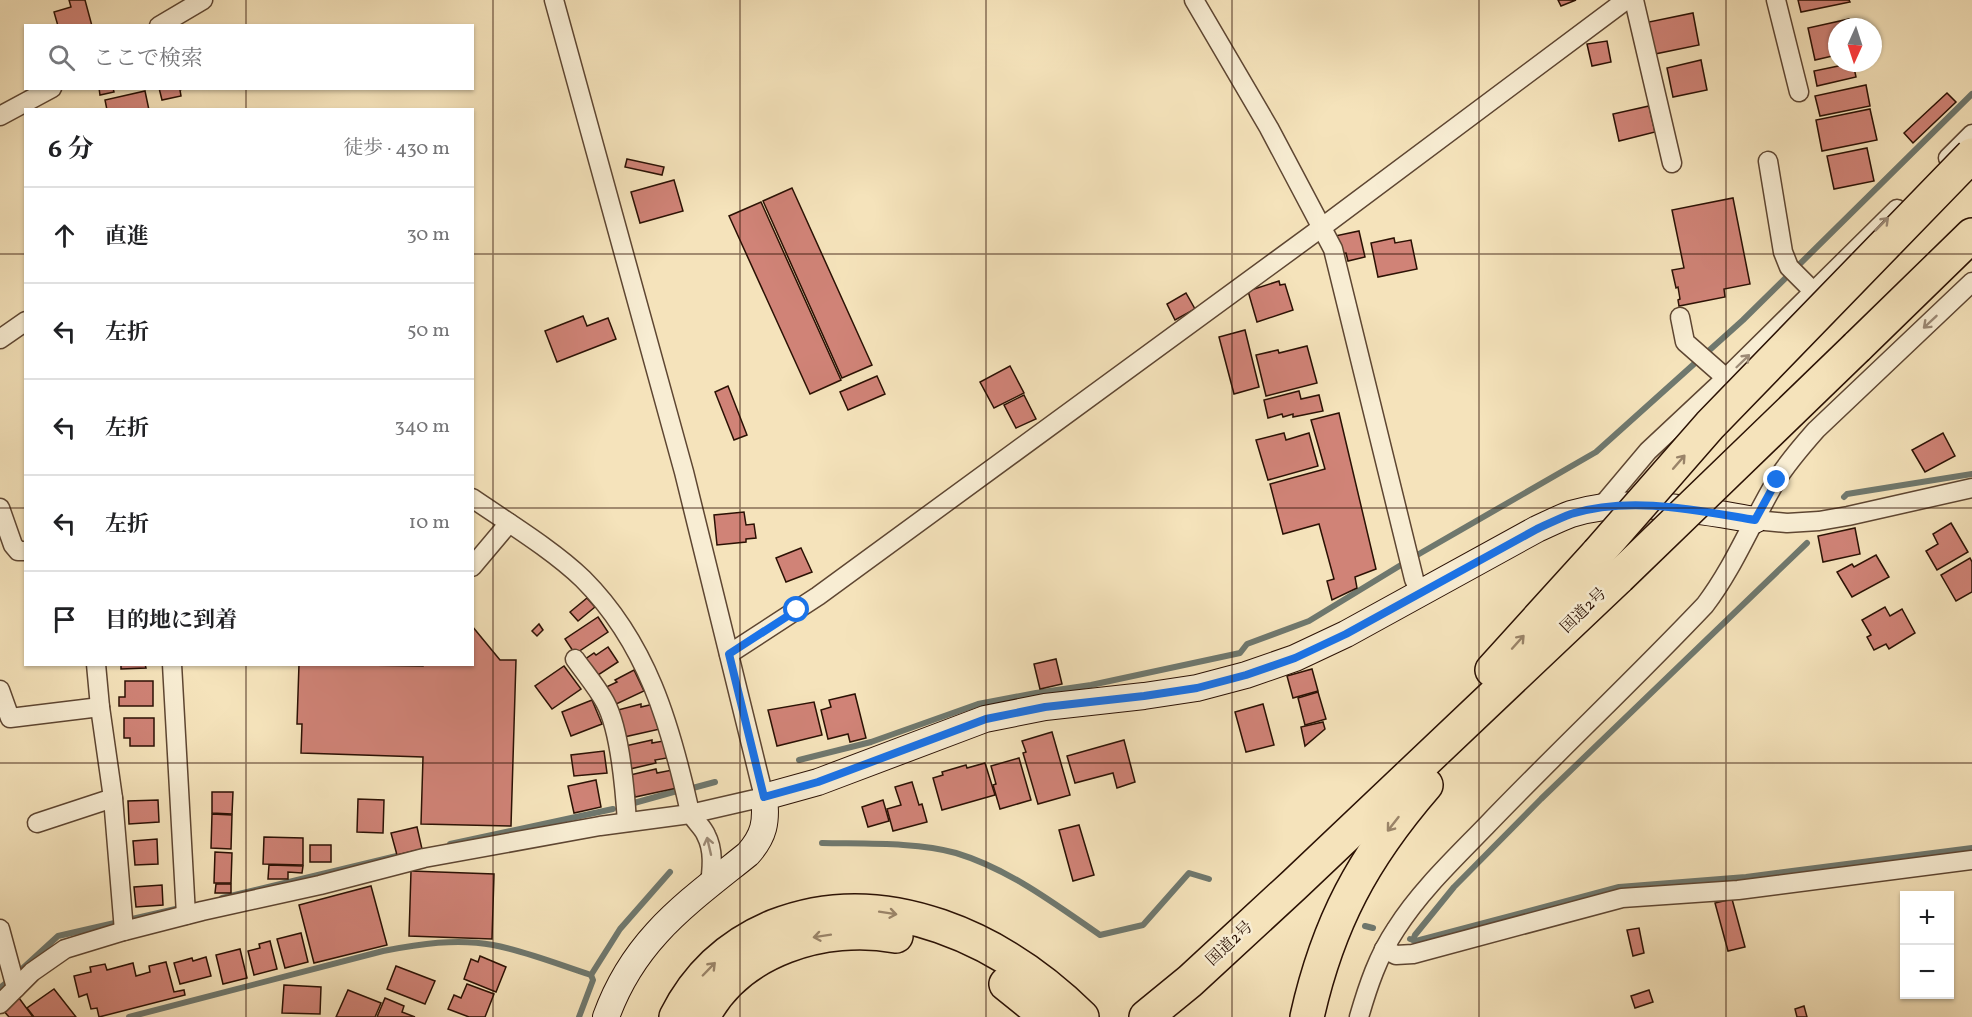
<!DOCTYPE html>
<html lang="ja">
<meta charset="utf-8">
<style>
:root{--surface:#fff;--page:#f2f2f2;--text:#202124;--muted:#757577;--line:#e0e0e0}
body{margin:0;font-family:Vollkorn,"Noto Serif JP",serif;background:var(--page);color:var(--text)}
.controls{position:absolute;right:18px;bottom:18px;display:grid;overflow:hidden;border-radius:0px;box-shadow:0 2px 4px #0004}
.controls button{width:54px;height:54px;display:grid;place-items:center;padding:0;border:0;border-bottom:2px solid var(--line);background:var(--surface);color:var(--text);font:30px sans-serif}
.compass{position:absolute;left:1828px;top:18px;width:54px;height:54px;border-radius:50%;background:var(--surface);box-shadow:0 2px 4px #0004;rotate:183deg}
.stop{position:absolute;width:18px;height:18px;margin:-14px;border:4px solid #1a73e8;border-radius:50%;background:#fff}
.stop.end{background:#1a73e8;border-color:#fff;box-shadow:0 2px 6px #0008}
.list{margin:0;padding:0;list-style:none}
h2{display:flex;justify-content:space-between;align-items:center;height:78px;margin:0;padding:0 24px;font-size:26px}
h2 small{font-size:20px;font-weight:400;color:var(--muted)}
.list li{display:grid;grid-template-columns:39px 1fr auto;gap:18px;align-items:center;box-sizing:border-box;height:96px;padding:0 24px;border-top:2px solid var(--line)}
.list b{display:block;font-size:22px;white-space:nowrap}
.list em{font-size:20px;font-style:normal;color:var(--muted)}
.icon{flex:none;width:33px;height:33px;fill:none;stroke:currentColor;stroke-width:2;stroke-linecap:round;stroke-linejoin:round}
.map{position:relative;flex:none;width:1972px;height:1017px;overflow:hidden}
.search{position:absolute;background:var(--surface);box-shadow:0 2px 4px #0004;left:24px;top:24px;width:450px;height:66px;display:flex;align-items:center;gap:15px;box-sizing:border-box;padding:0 21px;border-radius:0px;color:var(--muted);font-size:22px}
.panel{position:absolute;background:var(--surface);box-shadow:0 2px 4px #0004;left:24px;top:108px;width:450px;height:558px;border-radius:0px}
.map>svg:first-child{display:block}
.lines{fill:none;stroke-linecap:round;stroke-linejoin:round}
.stream{stroke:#6f786e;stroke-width:6}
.building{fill:#d08377;stroke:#2b1104;stroke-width:1.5}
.street-casing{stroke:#5e4632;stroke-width:21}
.secondary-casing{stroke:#2b1104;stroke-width:28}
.highway-casing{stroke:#2b1104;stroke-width:36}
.street{stroke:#f8edd3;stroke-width:18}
.secondary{stroke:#f8edd3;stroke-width:26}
.highway{stroke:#f5e3bb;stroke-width:33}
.highway-bridge-casing{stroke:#2b1104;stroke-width:36;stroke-linecap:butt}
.highway-bridge{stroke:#f5e3bb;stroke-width:33}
.oneway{stroke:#9c8a76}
.oneway2{stroke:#9a8469}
.route{stroke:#1a73e8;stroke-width:8}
.grid{fill:none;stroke:#2b1104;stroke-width:1.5;stroke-opacity:0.55}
.labels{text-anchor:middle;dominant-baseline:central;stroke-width:5;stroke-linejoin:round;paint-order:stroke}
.street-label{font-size:16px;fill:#2b1104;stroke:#f8edd3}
</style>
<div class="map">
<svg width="1972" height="1017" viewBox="0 0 1972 1017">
<rect width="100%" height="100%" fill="#f5e3bb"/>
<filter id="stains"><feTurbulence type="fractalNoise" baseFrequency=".00333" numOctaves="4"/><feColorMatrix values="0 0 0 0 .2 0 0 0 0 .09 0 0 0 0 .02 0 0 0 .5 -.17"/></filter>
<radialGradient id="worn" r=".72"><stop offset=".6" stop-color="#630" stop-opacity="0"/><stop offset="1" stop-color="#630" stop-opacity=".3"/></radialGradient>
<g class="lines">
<g class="stream">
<path d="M1844,497L1847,494L1972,474"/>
<path d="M799,760L871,742L978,704L1036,693L1091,685L1240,653L1247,644L1309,621L1419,554L1596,452L1743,320L1972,94"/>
<path d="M689,789L715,782"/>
<path d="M634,803L677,791"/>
<path d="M822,843C863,844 917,842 956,853C1009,869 1055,904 1100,935L1143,925L1189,873L1209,879"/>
<path d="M450,844L613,809"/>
<path d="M222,898L405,854"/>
<path d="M1365,926L1373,928"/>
<path d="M1410,939L1416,941L1619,887L1746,877L1972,848"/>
<path d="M1413,940L1415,935L1454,887L1541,799L1807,543"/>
<path d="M23,968L58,936L180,908"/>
<path d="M0,988L11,979"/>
<path d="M129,1017L383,951C419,944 457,938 493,945C525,951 560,965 591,975L620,929L670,872"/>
<path d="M579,1017L593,980L591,975"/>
</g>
</g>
<g class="building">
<path d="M69,0H85L92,26H58L54,12L71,7Z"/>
<path d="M1558,0H1576L1561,6Z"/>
<path d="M1798,0H1849L1850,2L1801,12Z"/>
<path d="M1693,13L1699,45L1650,55L1644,23Z"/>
<path d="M1849,19L1851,27H1837V55L1815,60L1808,28Z"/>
<path d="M1607,41L1611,62L1592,66L1587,44Z"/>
<path d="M1701,60L1707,90L1673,97L1667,68Z"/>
<path d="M1853,63L1856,77L1817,86L1814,71Z"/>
<path d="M1866,85L1870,106L1820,116L1815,96Z"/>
<path d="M99,88H113L114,92L100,95Z"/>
<path d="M159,88H185L180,90L181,96L162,100Z"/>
<path d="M145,91L149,110H107L105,100Z"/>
<path d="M1947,93L1956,102L1913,143L1904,133Z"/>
<path d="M1649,106L1655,132L1619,141L1613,114Z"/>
<path d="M1870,109L1877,140L1822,151L1816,120Z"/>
<path d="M1867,148L1874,181L1834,189L1827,156Z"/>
<path d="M627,159L664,167L662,175L625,167Z"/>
<path d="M674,180L683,211L640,223L631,192Z"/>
<path d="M792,188L872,365L842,378L763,201Z"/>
<path d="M1733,198L1750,284L1724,289L1725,297L1679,306L1678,300L1680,299L1678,287L1676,288L1672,270L1684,268L1672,210Z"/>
<path d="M761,202L841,380L810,394L729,216Z"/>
<path d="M1359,231L1365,257L1348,261L1346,253L1339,254L1335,236Z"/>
<path d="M1394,238L1395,243L1411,240L1417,269L1378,277L1371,243Z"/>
<path d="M1279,281L1280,285L1285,284L1293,310L1257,322L1248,291Z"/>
<path d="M1186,293L1195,309L1175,320L1167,304Z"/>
<path d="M583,316L587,326L608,318L616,339L557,362L545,331Z"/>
<path d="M1245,330L1259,387L1234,394L1219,337Z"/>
<path d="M1307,346L1317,383L1266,396L1256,355L1278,350L1279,353Z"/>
<path d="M1010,366L1024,393L994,408L980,382Z"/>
<path d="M877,376L885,394L848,410L840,392Z"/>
<path d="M728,386L747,435L734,440L715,392Z"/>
<path d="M1299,391L1301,399L1319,395L1323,411L1293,417V414L1283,417L1282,414L1268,418L1264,400Z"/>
<path d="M1024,395L1036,419L1016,428L1004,405Z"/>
<path d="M1339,413L1376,569L1355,577L1357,588L1332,600L1327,581L1334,579L1319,524L1283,534L1270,484L1325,469L1311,420Z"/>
<path d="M1284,433L1286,440L1309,433L1318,466L1268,480L1256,440Z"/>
<path d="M1943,433L1955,456L1925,472L1912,450Z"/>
<path d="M744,512L746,525L754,524L756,538L746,539V542L717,545L714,515Z"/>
<path d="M1951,523L1968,552L1937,570L1926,551L1938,544L1933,534Z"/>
<path d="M1855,528L1860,554L1823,562L1818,536Z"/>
<path d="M801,548L812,572L786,582L776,558Z"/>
<path d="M1876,555L1889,577L1852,597L1837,572L1852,564L1854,567Z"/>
<path d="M1970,558L1972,562V592L1956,601L1941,575Z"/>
<path d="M587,598L595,607L578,621L570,612Z"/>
<path d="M1885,607L1890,616L1902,609L1915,633L1889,649L1886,644L1874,650L1867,637L1871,635L1862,620Z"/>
<path d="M598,617L608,632L575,654L565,639Z"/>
<path d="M539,624L543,630L537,636L532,631Z"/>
<path d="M472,626L500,660H516L511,826L421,824L423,757L301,753L302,724H297L299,664L423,666V664H472Z"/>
<path d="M608,647L618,662L592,679L581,662L594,653L596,655Z"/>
<path d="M1056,659L1062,684L1040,689L1034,664Z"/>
<path d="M121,664H145L146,668L121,669Z"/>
<path d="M564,666L581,689L552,709L535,686Z"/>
<path d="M1312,669L1318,691L1293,698L1287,676Z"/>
<path d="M634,670L644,691L612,706L604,688L617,682L615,680Z"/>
<path d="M125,681H153V706H119V697H125Z"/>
<path d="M1318,692L1326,719L1305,725L1298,698Z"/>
<path d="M855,694L866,738L850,742L848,734L828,739L821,710L831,707L829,700Z"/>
<path d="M592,700L602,724L571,736L562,712Z"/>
<path d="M814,702L822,735L777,746L768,710Z"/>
<path d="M641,704V707L654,704L660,729L624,737L618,710Z"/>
<path d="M1263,704L1274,745L1246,752L1235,712Z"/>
<path d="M124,718H154V746H130V738H124Z"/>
<path d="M1323,722L1325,729L1305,746L1301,727Z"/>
<path d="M1052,732L1070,795L1038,804L1023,753L1026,752L1022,741Z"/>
<path d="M652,740V743L663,741L667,758L655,760L656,763L630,769L625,746Z"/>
<path d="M1124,740L1135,782L1117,788L1113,773L1075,783L1067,756Z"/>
<path d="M604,751L607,773L574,776L571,755Z"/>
<path d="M1019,758L1031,800L1000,809L993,785L996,784L991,766Z"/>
<path d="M985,763L995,795L942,810L933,778L943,775L942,772L966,765L967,768Z"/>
<path d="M656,769L657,773L672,770L677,788L635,797L630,775Z"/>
<path d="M596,780L601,807L574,813L568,786Z"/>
<path d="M912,782L919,805L922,804L927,822L893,831L887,809L901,805L895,787Z"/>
<path d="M212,792H233L232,814L212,813Z"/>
<path d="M358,799L384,800L383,833L357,832Z"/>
<path d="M158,800L159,822L129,824L128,801Z"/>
<path d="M883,800L889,821L868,827L862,807Z"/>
<path d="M212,814L232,815L231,849L211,848Z"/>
<path d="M1079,825L1094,875L1073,881L1059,830Z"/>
<path d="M417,827L422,849L397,855L391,833Z"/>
<path d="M264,837L303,838V865L263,864Z"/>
<path d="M157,839L158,864L135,865L133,841Z"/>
<rect x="310" y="845" width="21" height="17"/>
<path d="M215,852L232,853L231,883H214Z"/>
<path d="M269,865L303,866L302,873L288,872V879H268Z"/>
<path d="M411,871L494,874L492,939L409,936Z"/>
<path d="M216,884H231V893H215Z"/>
<path d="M162,885L163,905L136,907L134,887Z"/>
<path d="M371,886L387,945L314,963L299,905Z"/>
<path d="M1732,899L1745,947L1728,951L1715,903Z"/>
<path d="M1639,928L1644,953L1633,956L1627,930Z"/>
<path d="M301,933L308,962L285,968L277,939Z"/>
<path d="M270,941L277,969L254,975L248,951L260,948L259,944Z"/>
<path d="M240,949L247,978L223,984L216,955Z"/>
<path d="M480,956L506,967L496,992L464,979L471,959L478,962Z"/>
<path d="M206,957L211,976L180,984L174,963L192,958L193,961Z"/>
<path d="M166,962L174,992L184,990L185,995L99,1017L97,1008L91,1009L87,994L79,997L74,976L91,972L90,967L105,964L107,970L133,963L136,976L150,972L149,966Z"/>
<path d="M396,966L435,981L425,1004L387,989Z"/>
<path d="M467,984L494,994L485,1017H469L448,1009L454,995L461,998Z"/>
<path d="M284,985L321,987L320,1014L282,1013Z"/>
<path d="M54,989L76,1017H34L27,1008Z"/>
<path d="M348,990L381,1003L375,1017H336Z"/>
<path d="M1649,990L1653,1002L1635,1008L1631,996Z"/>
<path d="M19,998L33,1017H9L3,1010Z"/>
<path d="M385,998L404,1006L402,1012L415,1017H377Z"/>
<path d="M1804,1006L1807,1017H1797L1795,1009Z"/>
</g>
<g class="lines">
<defs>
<g id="street">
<path d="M1194,0L1269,128L1333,249L1414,579L1420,593"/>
<path d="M1634,0L1672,163"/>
<path d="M1776,0L1799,92"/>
<path d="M159,26L203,0"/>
<path d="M0,116L52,88"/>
<path d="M1948,158L1972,134"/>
<path d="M1768,161L1783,252L1789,267L1814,292"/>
<path d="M1680,317L1685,342L1726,378"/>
<path d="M0,339L26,321"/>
<path d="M472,498C507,522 553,550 583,579C647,643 670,724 689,808C691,819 702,825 706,835C714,850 712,868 710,884"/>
<path d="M0,508L13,545L18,551H26"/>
<path d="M1600,508L1648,451L1726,378L1897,209"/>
<path d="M1755,520L1787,523L1819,521L1848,516L1972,488"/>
<path d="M472,567L509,523"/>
<path d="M729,654L818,596L1321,228L1626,0"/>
<path d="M575,659C585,673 597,687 605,702C620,729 625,791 627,822"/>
<path d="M96,664L100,707L113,798L124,931"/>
<path d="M172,664L186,915"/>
<path d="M0,690L10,718L100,707"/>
<path d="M37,823L113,798"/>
<path d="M0,929L16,988"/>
<path d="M1384,949L1396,955L1413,954L1622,898L1738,890L1972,860"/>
<path d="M0,1004L32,972L65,949L124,931L202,911L320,885L424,858L600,826L690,814L764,797L684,472L554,0"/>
<path d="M1359,1017C1368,986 1378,956 1396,929C1420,891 1455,858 1486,826C1558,751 1634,680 1705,605C1734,567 1751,523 1776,481C1787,463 1801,447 1816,430L1972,282"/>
</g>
<path id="secondary" d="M606,1017C634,939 686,904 748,854C764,836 767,822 764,797L818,782L985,719L1045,707L1144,696L1197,688L1246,675L1295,658L1346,634L1537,529C1548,524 1560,518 1571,514C1631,496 1694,510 1755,520"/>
<g id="highway">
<path d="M1857,347L1972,235"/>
<path d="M1492,670L1598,553"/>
<path d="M1006,984L1047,1017"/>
<path d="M676,1017C697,975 731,944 775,926C885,883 1003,939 1082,1017"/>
<path d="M703,1017C738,949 825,923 896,936"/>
<path d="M1146,1017L1190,981L1294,885L1619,577"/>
<path d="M1307,1017C1328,923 1363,858 1426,785"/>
</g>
</defs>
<use href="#street" class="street-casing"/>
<use href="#secondary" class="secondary-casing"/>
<use href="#highway" class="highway-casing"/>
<use href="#street" class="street"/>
<use href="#secondary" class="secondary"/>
<use href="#highway" class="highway"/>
<defs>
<g id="highway-bridge">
<path d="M1598,553L1710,425L1972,155"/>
<path d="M1619,577L1857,347"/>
</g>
</defs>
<use href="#highway-bridge" class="highway-bridge-casing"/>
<use href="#highway-bridge" class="highway-bridge"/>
</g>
<defs><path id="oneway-shaft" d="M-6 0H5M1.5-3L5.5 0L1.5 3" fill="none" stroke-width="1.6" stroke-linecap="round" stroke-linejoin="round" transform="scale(1.5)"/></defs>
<g class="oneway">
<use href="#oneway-shaft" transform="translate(1882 224) rotate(-45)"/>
<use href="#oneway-shaft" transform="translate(1930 322) rotate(137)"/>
<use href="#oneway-shaft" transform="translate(1743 361) rotate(-44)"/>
<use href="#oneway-shaft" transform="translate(709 846) rotate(-103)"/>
</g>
<g class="oneway2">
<use href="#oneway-shaft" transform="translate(1679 462) rotate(-49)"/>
<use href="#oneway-shaft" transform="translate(1518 642) rotate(-48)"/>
<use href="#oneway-shaft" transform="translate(1393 824) rotate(128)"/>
<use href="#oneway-shaft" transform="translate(888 913) rotate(9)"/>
<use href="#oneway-shaft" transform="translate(822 936) rotate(171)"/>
<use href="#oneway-shaft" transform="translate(709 969) rotate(-46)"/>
</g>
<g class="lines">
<path class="route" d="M797,610L729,654L764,797L818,782L986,719L1045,707L1144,696L1197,688L1246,675L1295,658L1346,634L1537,529C1548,524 1560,518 1571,514C1631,496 1694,510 1755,520L1777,480"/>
</g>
<path class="grid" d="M246,0V26M493,0V1017M740,0V1017M986,0V1017M1232,0V1017M1479,0V1017M1726,0V1017M246,88V110M0,254H26M472,254H1972M0,508H26M472,508H1972M246,664V1017M0,763H1972"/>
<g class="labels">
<g class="street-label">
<text transform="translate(1584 611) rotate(-44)">国道2号</text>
<text transform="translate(1230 944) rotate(-43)">国道2号</text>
</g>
</g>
<rect width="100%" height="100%" filter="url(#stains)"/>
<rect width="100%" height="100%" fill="url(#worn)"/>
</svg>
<div class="controls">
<button>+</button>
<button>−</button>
</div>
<svg class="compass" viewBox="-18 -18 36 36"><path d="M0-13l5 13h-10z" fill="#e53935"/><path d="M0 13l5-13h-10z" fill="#757577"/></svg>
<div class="stop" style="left:797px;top:610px"></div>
<div class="stop end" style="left:1777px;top:480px"></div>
<div class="search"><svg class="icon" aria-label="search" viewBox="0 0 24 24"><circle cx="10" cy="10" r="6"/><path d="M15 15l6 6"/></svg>ここで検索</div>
<section class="panel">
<h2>6 分<small>徒歩 · 430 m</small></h2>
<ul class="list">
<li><svg class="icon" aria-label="ahead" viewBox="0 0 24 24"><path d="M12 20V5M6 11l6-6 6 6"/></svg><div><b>直進</b></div><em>30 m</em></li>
<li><svg class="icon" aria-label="left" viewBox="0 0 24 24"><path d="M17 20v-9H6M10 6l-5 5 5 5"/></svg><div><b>左折</b></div><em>50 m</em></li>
<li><svg class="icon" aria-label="left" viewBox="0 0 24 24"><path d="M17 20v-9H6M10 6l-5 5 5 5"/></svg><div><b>左折</b></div><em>340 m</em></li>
<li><svg class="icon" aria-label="left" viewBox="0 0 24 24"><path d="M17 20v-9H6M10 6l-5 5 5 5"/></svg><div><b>左折</b></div><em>10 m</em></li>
<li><svg class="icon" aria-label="arrive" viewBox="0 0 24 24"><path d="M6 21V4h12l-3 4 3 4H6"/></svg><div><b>目的地に到着</b></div></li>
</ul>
</section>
</div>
